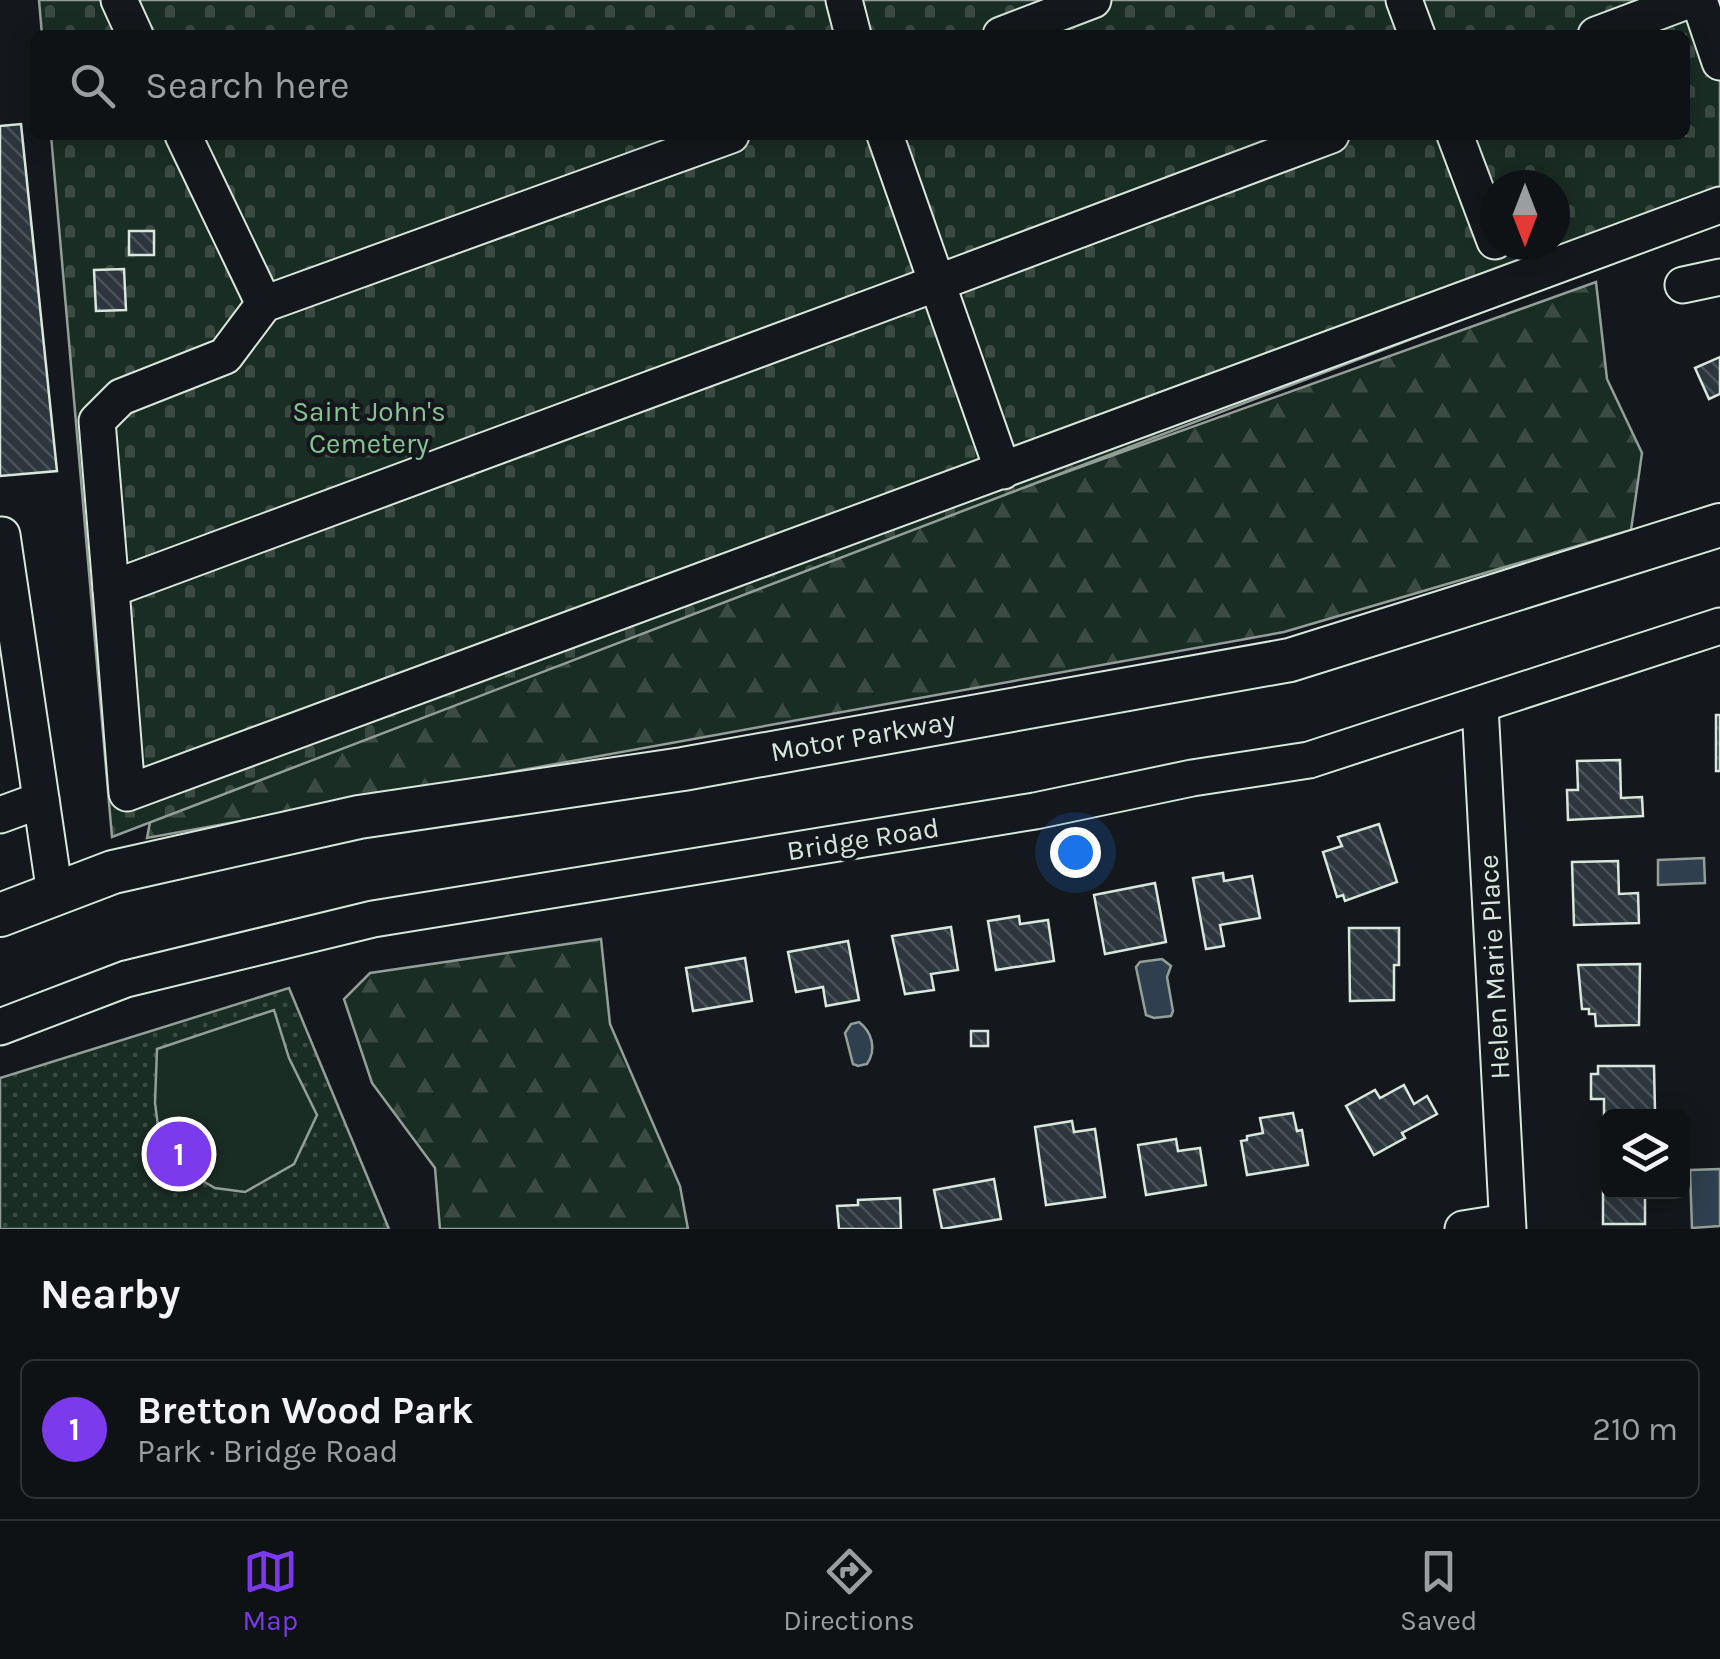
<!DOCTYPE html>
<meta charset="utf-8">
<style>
:root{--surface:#0f1215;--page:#1d2022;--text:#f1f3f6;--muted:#9b9ea0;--line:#2f3234;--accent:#7c3aed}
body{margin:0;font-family:Karla,sans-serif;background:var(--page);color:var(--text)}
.controls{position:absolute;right:30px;bottom:30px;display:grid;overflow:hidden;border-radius:15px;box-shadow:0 5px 25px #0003}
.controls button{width:90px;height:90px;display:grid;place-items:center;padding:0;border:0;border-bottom:2px solid var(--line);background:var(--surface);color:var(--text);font:50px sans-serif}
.compass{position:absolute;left:1480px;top:170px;width:90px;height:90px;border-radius:50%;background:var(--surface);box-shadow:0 5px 25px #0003;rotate:180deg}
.you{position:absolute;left:1075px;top:852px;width:35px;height:35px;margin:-25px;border:8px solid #fff;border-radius:50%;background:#1a73e8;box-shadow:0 0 0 15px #1a73e833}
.badge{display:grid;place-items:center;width:65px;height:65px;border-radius:50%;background:var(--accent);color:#fff;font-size:32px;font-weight:700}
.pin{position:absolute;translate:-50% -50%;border:5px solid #fff;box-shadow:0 2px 10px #0006}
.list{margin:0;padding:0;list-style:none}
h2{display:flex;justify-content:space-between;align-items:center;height:130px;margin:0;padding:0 40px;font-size:42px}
h2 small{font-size:32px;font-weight:400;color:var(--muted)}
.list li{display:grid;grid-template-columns:65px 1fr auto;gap:30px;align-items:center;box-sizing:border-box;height:140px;margin:0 20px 20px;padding:0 20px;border:2px solid var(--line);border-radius:15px}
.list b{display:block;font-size:38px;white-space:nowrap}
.list p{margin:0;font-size:32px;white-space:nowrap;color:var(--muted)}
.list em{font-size:32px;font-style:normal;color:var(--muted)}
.icon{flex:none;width:55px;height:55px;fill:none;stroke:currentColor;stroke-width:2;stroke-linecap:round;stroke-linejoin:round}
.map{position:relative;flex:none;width:1720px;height:1229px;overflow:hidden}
.search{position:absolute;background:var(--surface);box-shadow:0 5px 25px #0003;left:30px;right:30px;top:30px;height:110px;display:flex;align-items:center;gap:25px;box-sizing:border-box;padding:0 35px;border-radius:15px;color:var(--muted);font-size:38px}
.sheet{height:290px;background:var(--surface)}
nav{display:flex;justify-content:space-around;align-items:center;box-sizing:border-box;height:140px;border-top:2px solid var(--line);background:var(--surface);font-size:28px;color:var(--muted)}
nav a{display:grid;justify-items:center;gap:5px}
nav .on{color:var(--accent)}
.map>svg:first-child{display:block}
.forest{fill:url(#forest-firs);stroke:#939e99;stroke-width:2.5}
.cemetery{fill:url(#cemetery-stones);stroke:#939e99;stroke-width:2.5;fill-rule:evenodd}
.park{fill:url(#park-dots);stroke:#939e99;stroke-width:2.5}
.pitch{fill:#1a2d24;stroke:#939e99;stroke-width:2.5}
.water{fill:#2f3f4d;stroke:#939e99;stroke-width:2.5}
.building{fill:url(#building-back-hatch);stroke:#d8e6dc;stroke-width:2.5}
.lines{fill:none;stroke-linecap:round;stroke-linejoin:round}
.minor-casing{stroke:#d8e6dc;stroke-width:39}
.major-casing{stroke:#d8e6dc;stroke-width:46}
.minor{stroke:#14181c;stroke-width:35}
.major{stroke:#14181c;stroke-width:42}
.labels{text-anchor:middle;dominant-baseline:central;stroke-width:8;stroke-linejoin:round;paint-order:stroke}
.park-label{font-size:28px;fill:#8ac095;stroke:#14181c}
.street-label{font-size:28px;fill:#d8e6dc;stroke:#14181c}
</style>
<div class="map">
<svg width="1720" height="1229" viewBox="0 0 1720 1229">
<defs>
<pattern id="forest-firs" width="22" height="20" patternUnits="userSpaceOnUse" patternTransform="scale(2.5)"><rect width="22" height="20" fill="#1a2d24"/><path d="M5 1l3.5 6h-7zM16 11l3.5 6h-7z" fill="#3b4b43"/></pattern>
<pattern id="cemetery-stones" width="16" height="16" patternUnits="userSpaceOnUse" patternTransform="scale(2.5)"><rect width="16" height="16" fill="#1a2d24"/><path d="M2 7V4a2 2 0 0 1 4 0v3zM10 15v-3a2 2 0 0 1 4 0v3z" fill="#3b4b43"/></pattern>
<pattern id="park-dots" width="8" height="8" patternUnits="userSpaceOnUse" patternTransform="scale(2.5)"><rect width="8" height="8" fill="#1a2d24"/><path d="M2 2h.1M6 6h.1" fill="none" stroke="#3b4b43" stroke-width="1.8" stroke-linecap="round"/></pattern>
<pattern id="building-back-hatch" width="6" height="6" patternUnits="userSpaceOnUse" patternTransform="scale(2.5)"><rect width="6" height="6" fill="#2c363c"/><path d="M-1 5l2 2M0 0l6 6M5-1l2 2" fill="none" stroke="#4a5358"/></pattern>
</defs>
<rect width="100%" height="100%" fill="#14181c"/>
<g class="forest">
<path d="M1596,282L1607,379L1642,453L1631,530L1284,632L147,838L155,796L328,737Z"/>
<path d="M601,939L610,1024L680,1186L688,1229H440L435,1168L372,1083L344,999L370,973Z"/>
</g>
<path class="cemetery" d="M39,0H1720V217L1508,302L112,837L51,135H1685V35H42ZM1495,185H1555V245H1495Z"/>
<path class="park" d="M289,988L389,1229H0V1078Z"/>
<path class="pitch" d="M274,1010L289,1058L317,1115L294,1164L245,1192L215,1188L162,1157L155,1103L157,1049Z"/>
<g class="water">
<path d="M1704,858L1705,883L1658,885V860Z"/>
<path d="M1162,959L1171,966L1167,977L1173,1011L1171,1016L1154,1018L1146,1015L1136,967L1140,962Z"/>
<path d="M859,1022C872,1032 877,1049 867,1064L858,1066L853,1064L845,1033L851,1024Z"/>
<path d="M1720,1169V1226L1692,1228L1690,1170Z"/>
</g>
<g class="building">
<path d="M21,124L57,471L0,476V126Z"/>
<rect x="129" y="231" width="25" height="24"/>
<path d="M124,269L126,310L96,311L94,270Z"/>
<path d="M1720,357V394L1709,399L1695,368Z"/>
<rect x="1716" y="715" width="4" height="56"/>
<path d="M1620,760L1621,798L1642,797L1643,816L1568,820L1567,790H1578L1577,761Z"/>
<path d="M1379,824L1397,882L1345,901L1343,895L1337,897L1323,852L1342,846L1338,837Z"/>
<path d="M1618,861L1619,894L1638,893L1639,923L1574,925L1572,862Z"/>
<path d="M1223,873L1224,881L1252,876L1260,918L1220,925L1224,946L1206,949L1193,878Z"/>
<path d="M1155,883L1166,942L1105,954L1094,895Z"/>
<path d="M1019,916L1020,924L1048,920L1054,961L996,970L988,921Z"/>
<path d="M951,927L958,970L931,974L934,990L905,994L892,936Z"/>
<path d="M1349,928H1399V965H1394V1000L1350,1001Z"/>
<path d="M848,941L859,1000L826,1006L823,987L796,992L788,952Z"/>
<path d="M745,958L752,1001L693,1011L686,968Z"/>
<path d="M1640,964L1639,1025L1596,1026L1595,1014H1589V1009H1582L1578,965Z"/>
<rect x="971" y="1031" width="17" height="15"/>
<path d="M1598,1066H1654L1655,1111H1642V1116H1608V1129H1604V1099H1591V1074H1598Z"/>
<path d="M1404,1085L1414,1104L1427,1096L1437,1114L1402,1133L1405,1138L1374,1155L1346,1106L1375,1090L1380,1098Z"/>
<path d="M1293,1113L1297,1131L1302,1130L1308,1165L1247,1175L1241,1141L1247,1140V1136L1263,1133L1260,1118Z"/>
<path d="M1072,1121L1074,1132L1095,1129L1105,1197L1046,1205L1035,1127Z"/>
<path d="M1176,1139L1178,1151L1200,1148L1206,1185L1146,1195L1138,1145Z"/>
<path d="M1603,1166H1608V1192H1645V1224H1603Z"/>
<path d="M994,1179L1001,1219L942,1229L934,1190Z"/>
<path d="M900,1198L901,1229H839L837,1206L858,1205V1200Z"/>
</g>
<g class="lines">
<defs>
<g id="minor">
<path d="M119,0L135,35"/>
<path d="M844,0L853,35"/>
<path d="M1404,0L1417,35"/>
<path d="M1699,0L1720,62"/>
<path d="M1001,35L1093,0"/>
<path d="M1596,35L1689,0"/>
<path d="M183,135L264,304"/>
<path d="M885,135L937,283L1331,135"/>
<path d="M1455,135L1495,241"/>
<path d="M1683,285L1720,277"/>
<path d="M1003,471L937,283L111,589L127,793L1720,205"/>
<path d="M2,535L55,894"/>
<path d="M111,589L97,421L121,397L225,356L264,304L731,135"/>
<path d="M1480,706L1508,1229"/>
<path d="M0,815L41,800"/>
<path d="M0,1027L126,979L373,919L1035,811L1192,778L1309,760L1720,626"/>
<path d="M1463,1229L1507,1222"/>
</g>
<path id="major" d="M0,915L113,872L359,817L683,769L1290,660L1720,525"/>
</defs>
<use href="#minor" class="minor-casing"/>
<use href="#major" class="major-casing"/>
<use href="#minor" class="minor"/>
<use href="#major" class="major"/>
</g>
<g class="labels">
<g class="park-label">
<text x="369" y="411">Saint John's<tspan x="369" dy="32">Cemetery</tspan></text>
</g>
<g class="street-label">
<text transform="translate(863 736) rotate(-10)">Motor Parkway</text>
<text transform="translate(863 839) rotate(-9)">Bridge Road</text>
<text transform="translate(1494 967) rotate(-93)">Helen Marie Place</text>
</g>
</g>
</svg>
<div class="controls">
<button><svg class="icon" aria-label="layers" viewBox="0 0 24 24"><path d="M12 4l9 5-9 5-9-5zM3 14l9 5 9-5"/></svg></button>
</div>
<svg class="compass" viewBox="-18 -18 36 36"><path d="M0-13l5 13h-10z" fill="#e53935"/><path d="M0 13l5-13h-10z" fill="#9b9ea0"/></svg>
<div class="you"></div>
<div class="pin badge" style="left:179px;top:1154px">1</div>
<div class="search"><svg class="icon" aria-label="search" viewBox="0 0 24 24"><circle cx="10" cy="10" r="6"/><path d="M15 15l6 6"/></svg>Search here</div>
</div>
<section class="sheet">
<h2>Nearby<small></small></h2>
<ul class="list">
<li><span class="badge">1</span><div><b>Bretton Wood Park</b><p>Park · Bridge Road</p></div><em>210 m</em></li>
</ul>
</section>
<nav>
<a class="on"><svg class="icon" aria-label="map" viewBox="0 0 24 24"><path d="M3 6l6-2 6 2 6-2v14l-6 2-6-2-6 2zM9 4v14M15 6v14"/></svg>Map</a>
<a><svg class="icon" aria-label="directions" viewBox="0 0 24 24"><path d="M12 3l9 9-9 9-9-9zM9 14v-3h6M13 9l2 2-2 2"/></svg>Directions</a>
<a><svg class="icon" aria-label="saved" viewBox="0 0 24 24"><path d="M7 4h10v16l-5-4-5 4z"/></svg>Saved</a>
</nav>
